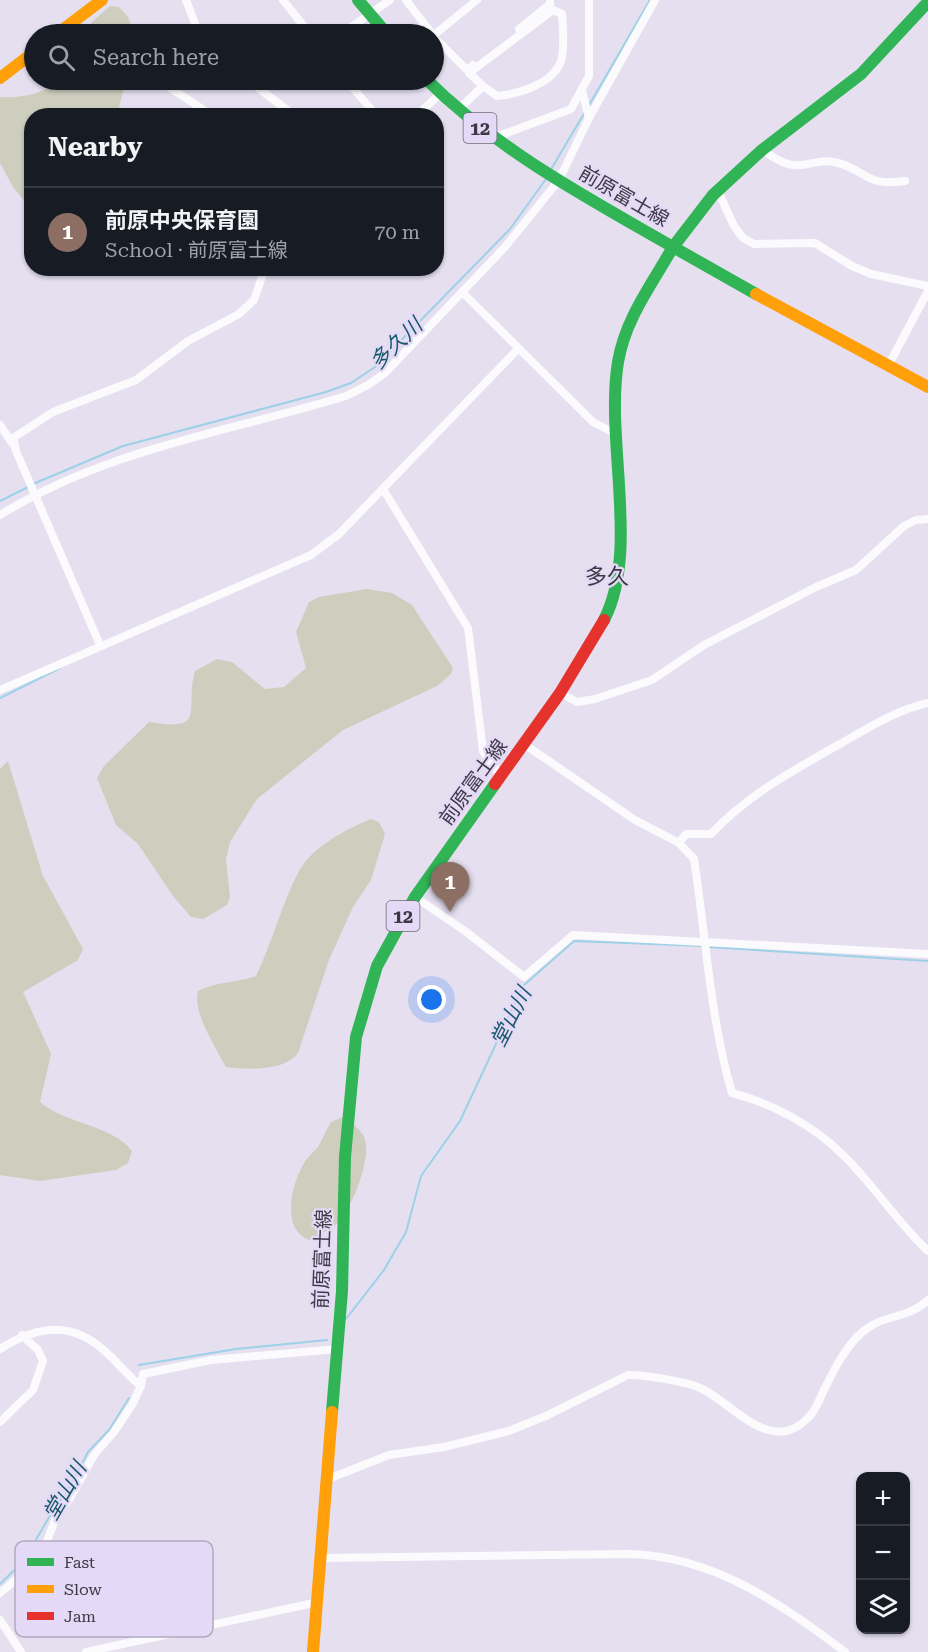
<!DOCTYPE html>
<meta charset="utf-8">
<style>
:root{--surface:#171b24;--page:#20242c;--text:#f1f3f6;--muted:#9ea1a6;--line:#363941;--accent:#b45309}
body{margin:0;font-family:"Roboto Serif","Noto Sans JP",serif;background:var(--page);color:var(--text)}
.controls{position:absolute;right:18px;bottom:18px;display:grid;overflow:hidden;border-radius:12px;box-shadow:0 2px 4px #0004}
.controls button{width:54px;height:54px;display:grid;place-items:center;padding:0;border:0;border-bottom:2px solid var(--line);background:var(--surface);color:var(--text);font:30px sans-serif}
.you{position:absolute;left:432px;top:1000px;width:21px;height:21px;margin:-15px;border:4px solid #fff;border-radius:50%;background:#1a73e8;box-shadow:0 0 0 9px #1a73e833}
.badge{display:grid;place-items:center;width:39px;height:39px;border-radius:50%;background:var(--accent);color:#fff;font-size:20px;font-weight:700}
.pin{position:absolute;translate:-50% -50px;filter:drop-shadow(0 2px 3px #0008)}
.pin::after{content:'';position:absolute;top:32px;width:21px;height:18px;background:inherit;clip-path:polygon(0 0,100% 0,50% 100%)}
.list{margin:0;padding:0;list-style:none}
h2{display:flex;justify-content:space-between;align-items:center;height:78px;margin:0;padding:0 24px;font-size:26px}
h2 small{font-size:20px;font-weight:400;color:var(--muted)}
.list li{display:grid;grid-template-columns:39px 1fr auto;gap:18px;align-items:center;box-sizing:border-box;height:90px;padding:0 24px;border-top:2px solid var(--line)}
.list b{display:block;font-size:22px;white-space:nowrap}
.list p{margin:0;font-size:20px;white-space:nowrap;color:var(--muted)}
.list em{font-size:20px;font-style:normal;color:var(--muted)}
.icon{flex:none;width:33px;height:33px;fill:none;stroke:currentColor;stroke-width:2;stroke-linecap:round;stroke-linejoin:round}
.map{position:relative;flex:none;width:928px;height:1652px;overflow:hidden}
.search{position:absolute;background:var(--surface);box-shadow:0 2px 4px #0004;left:24px;top:24px;width:420px;height:66px;display:flex;align-items:center;gap:15px;box-sizing:border-box;padding:0 21px;border-radius:33px;color:var(--muted);font-size:22px}
.panel{position:absolute;background:var(--surface);box-shadow:0 2px 4px #0004;left:24px;top:108px;width:420px;height:168px;border-radius:24px}
.map>svg:first-child{display:block}
.green{fill:#cdcebe}
.lines{fill:none;stroke-linecap:round;stroke-linejoin:round}
.stream{stroke:#9cd1e7;stroke-width:2}
.street{stroke:#fbfafd;stroke-width:8}
.fast{stroke:#30b455;stroke-width:12}
.slow{stroke:#ff9f0a;stroke-width:12}
.jam{stroke:#e5322d;stroke-width:12}
.labels{text-anchor:middle;dominant-baseline:central;stroke-width:4.5;stroke-linejoin:round;paint-order:stroke}
.shield{fill:#e4d9f6;stroke:#706a7a;stroke-width:1.5}
.shield-label{font-size:18px;font-weight:bold;fill:#3e3a45}
.street-label{font-size:20px;fill:#3e3a45;stroke:#e4d9f6}
.water-label{font-size:21px;font-style:italic;fill:#175869;stroke:#e4d9f6}
.quarter-label{font-size:22px;fill:#3e3a45;stroke:#e4d9f6}
.key{fill:#e4d9f6;stroke:#b2a9c1;stroke-width:1.5}
.key-label{font-size:16px;fill:#3e3a45}
</style>
<div class="map">
<svg width="928" height="1652" viewBox="0 0 928 1652">
<rect width="100%" height="100%" fill="#e5dff0"/>
<g class="green">
<path d="M110,6L119,7L128,17L134,34H85L92,22Z"/>
<path d="M59,80H126L117,115L32,116L31,209L13,187L0,163V97C22,98 42,95 59,80Z"/>
<path d="M367,589L392,593L412,605L453,668L451,674L437,686L343,730L257,799L230,842L226,859L230,897L227,905L203,919L191,917L173,896L138,844L116,825L97,778L104,766L149,722C209,732 184,710 195,671L217,659L232,662L265,689L284,687L306,668L296,632L309,602L319,597Z"/>
<path d="M8,761L43,876L83,949L78,960L23,992L51,1054L40,1102C67,1125 111,1124 132,1151L128,1163L116,1170L40,1181L0,1175V769Z"/>
<path d="M371,819L379,822L385,834L371,880L353,907L329,960L298,1053C285,1071 247,1070 226,1067C216,1048 192,1012 198,991C217,981 237,983 256,976C272,943 282,903 298,873C310,848 346,829 371,819Z"/>
<path d="M345,1116C351,1122 360,1129 364,1137C373,1157 351,1213 334,1226C327,1232 317,1235 309,1240C281,1229 291,1186 303,1165C306,1158 313,1153 318,1147C323,1139 326,1130 331,1122Z"/>
</g>
<g class="lines">
<g class="stream">
<path d="M588,107L650,0"/>
<path d="M550,171L585,112"/>
<path d="M33,484L123,446L326,392L351,383L375,367L510,229L546,179"/>
<path d="M0,501L28,487"/>
<path d="M0,698L60,668"/>
<path d="M709,947L928,961"/>
<path d="M346,1319L384,1270L406,1232L421,1176L460,1121L523,986L574,941L704,946"/>
<path d="M139,1365L236,1349L327,1340"/>
<path d="M0,1584L23,1562L55,1507L67,1492L88,1452L109,1430L129,1398"/>
</g>
<g class="street">
<path d="M186,0L199,34"/>
<path d="M283,0L310,34"/>
<path d="M406,0L432,34"/>
<path d="M519,29L550,4V0"/>
<path d="M341,34L390,0"/>
<path d="M434,35L477,0"/>
<path d="M434,37L467,70L473,65"/>
<path d="M158,80L213,116"/>
<path d="M248,80L295,116"/>
<path d="M346,80L377,116"/>
<path d="M582,91L589,118"/>
<path d="M458,110L483,86L497,96C518,94 553,84 561,61C565,49 563,27 562,14L553,10L469,73L483,86"/>
<path d="M416,116L440,94"/>
<path d="M493,138L571,109L589,76V0"/>
<path d="M762,150C774,158 787,167 801,165C812,164 823,159 834,162C868,169 862,187 905,181"/>
<path d="M718,191L734,226L743,238L754,244L815,243L852,266L871,274L928,286"/>
<path d="M462,292L593,422L614,433"/>
<path d="M888,366L928,291"/>
<path d="M0,425L12,443"/>
<path d="M383,489L468,628L483,751L492,766L501,774"/>
<path d="M0,515C107,449 228,432 346,396L368,385L385,373L505,247L559,180L589,118L655,0"/>
<path d="M100,645L16,451L13,438L53,412L136,380L188,341L239,314L254,300L265,268"/>
<path d="M0,690L311,555L339,534L517,350"/>
<path d="M560,693L577,702L595,699L652,680L704,645L816,587L856,570L904,526L916,520L928,519"/>
<path d="M524,744L635,820L679,843L694,859C706,937 710,1018 732,1093C772,1103 814,1126 843,1155C874,1185 897,1222 928,1251"/>
<path d="M679,843L686,834H711C747,795 794,770 840,744C868,728 896,710 928,703"/>
<path d="M415,897L465,931L524,977L573,935L928,954"/>
<path d="M0,1349C38,1325 73,1320 108,1354C120,1365 128,1376 141,1386"/>
<path d="M0,1422L33,1390L43,1361L38,1350L22,1335"/>
<path d="M328,1479L389,1455L444,1447L509,1431L548,1415L628,1375C641,1374 688,1382 700,1388C732,1402 770,1456 807,1419C815,1412 819,1401 823,1392C833,1372 844,1349 860,1334C882,1313 906,1321 928,1300"/>
<path d="M321,1558L629,1554C713,1556 780,1603 845,1652"/>
<path d="M0,1593L26,1571L47,1541L57,1515L70,1498L94,1455L114,1432L132,1405L141,1386L143,1374L211,1360L338,1349"/>
<path d="M0,1620L21,1652"/>
<path d="M86,1652L318,1602"/>
</g>
<g class="fast">
<path d="M358,0L387,34"/>
<path d="M427,80C499,151 586,197 673,247C652,284 625,319 618,362C605,441 640,550 604,620"/>
<path d="M756,294L673,247L713,195L762,150L861,74L928,2"/>
<path d="M332,1412L342,1291L345,1157L356,1037L377,966L415,897L495,784"/>
</g>
<g class="slow">
<path d="M57,34L102,0"/>
<path d="M0,78L34,52"/>
<path d="M756,294L928,387"/>
<path d="M313,1652L332,1412"/>
</g>
<path class="jam" d="M495,784L560,693L604,620"/>
</g>
<g class="labels">
<g class="shield">
<rect x="463.5" y="113" width="33" height="30" rx="4.5"/>
<rect x="386.5" y="901" width="33" height="30" rx="4.5"/>
</g>
<g class="shield-label">
<text x="480" y="128">12</text>
<text x="403" y="916">12</text>
</g>
<g class="street-label">
<text transform="translate(624 196) rotate(30)">前原富士線</text>
<text transform="translate(473 782) rotate(-54)">前原富士線</text>
<text transform="translate(322 1259) rotate(-88)">前原富士線</text>
</g>
<g class="water-label">
<text transform="translate(396 344) rotate(-44)">多久川</text>
<text transform="translate(511 1017) rotate(-63)">堂山川</text>
<text transform="translate(65 1491) rotate(-60)">堂山川</text>
</g>
<g class="quarter-label">
<text x="607" y="576">多久</text>
</g>
</g>
<rect x="15" y="1541" width="198" height="96" rx="9" class="key"/>
<rect x="27" y="1558" width="27" height="8" fill="#30b455"/>
<rect x="27" y="1585" width="27" height="8" fill="#ff9f0a"/>
<rect x="27" y="1612" width="27" height="8" fill="#e5322d"/>
<g class="key-label">
<text x="64" y="1568">Fast</text>
<text x="64" y="1595">Slow</text>
<text x="64" y="1622">Jam</text>
</g>
</svg>
<div class="controls">
<button>+</button>
<button>−</button>
<button><svg class="icon" aria-label="layers" viewBox="0 0 24 24"><path d="M12 4l9 5-9 5-9-5zM3 14l9 5 9-5"/></svg></button>
</div>
<div class="you"></div>
<div class="pin badge" style="left:450px;top:912px;background:#8d6e63">1</div>
<div class="search"><svg class="icon" aria-label="search" viewBox="0 0 24 24"><circle cx="10" cy="10" r="6"/><path d="M15 15l6 6"/></svg>Search here</div>
<section class="panel">
<h2>Nearby<small></small></h2>
<ul class="list">
<li><span class="badge" style="background:#8d6e63">1</span><div><b>前原中央保育園</b><p>School · 前原富士線</p></div><em>70 m</em></li>
</ul>
</section>
</div>
